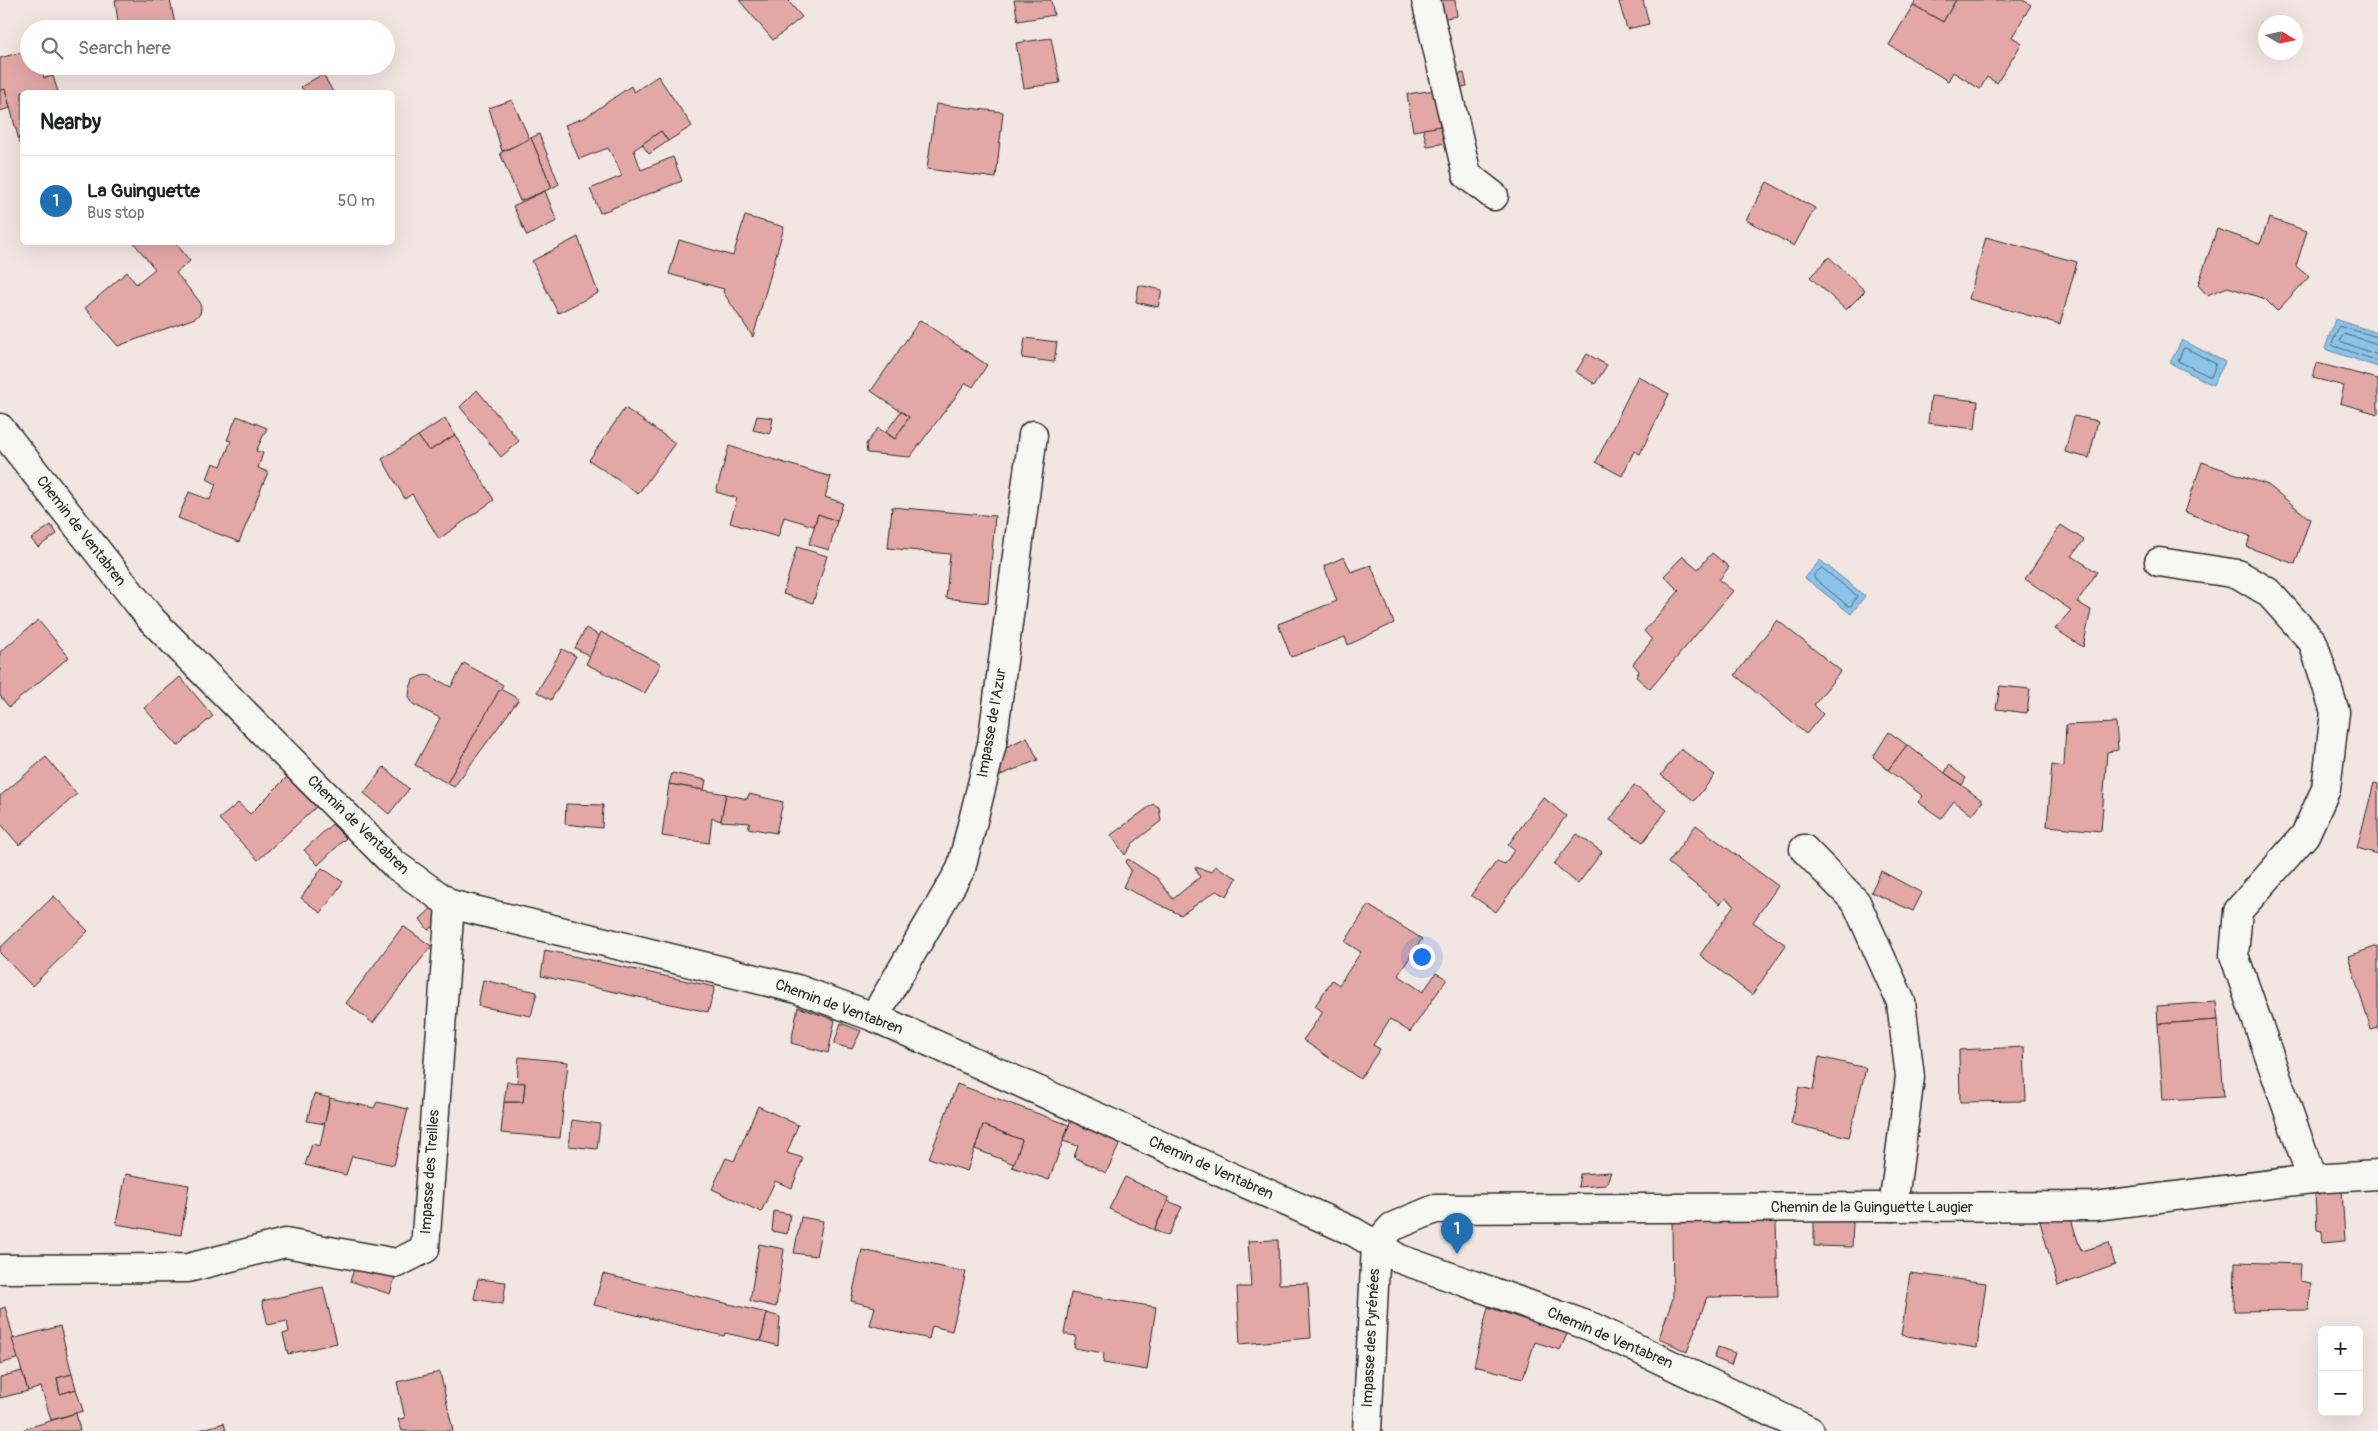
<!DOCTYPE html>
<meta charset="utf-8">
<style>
:root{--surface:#fff;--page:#f2f2f2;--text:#202124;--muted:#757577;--line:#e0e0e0;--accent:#1f6fb2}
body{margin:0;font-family:Pangolin,sans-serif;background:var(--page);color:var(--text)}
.controls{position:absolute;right:15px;bottom:15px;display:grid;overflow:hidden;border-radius:8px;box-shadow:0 5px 20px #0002}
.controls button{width:45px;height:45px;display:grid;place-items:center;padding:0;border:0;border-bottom:1px solid var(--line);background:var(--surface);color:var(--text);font:25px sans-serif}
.compass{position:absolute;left:2258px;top:15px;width:45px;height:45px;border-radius:50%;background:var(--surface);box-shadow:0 5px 20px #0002;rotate:99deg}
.you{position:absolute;left:1421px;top:956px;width:18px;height:18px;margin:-12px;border:4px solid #fff;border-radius:50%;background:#1a73e8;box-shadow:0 0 0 8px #1a73e833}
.badge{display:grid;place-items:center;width:32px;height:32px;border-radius:50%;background:var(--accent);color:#fff;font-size:16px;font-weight:700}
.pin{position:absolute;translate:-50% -41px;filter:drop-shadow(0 1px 2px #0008)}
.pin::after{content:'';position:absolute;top:26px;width:18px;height:15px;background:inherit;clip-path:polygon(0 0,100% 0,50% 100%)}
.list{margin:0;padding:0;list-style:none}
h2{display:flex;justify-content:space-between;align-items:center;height:65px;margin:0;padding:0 20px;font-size:21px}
h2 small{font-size:16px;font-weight:400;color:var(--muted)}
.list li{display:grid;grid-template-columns:32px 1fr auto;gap:15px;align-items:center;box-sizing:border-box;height:90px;padding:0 20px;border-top:1px solid var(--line)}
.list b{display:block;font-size:19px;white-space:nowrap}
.list p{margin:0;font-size:16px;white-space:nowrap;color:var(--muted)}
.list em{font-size:16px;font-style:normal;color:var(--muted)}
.icon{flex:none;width:28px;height:28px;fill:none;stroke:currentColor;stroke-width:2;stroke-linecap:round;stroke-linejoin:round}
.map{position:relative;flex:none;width:2378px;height:1431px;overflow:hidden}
.search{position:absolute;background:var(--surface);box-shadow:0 5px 20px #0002;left:20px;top:20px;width:375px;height:55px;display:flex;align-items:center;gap:12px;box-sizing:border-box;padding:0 18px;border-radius:28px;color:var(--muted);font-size:19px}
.panel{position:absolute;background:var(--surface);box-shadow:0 5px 20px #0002;left:20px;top:90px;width:375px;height:155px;border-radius:8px}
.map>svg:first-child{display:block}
.water{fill:#8bc3e9;stroke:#65869d}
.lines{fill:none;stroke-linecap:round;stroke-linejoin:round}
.shore{stroke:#516877;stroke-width:1}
.building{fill:#e3a8a6;stroke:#2b2b2b}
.minor-casing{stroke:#2b2b2b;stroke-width:31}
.minor{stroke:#f6f6f2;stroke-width:28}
.labels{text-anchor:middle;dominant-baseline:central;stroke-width:4;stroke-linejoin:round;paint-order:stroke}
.street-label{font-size:15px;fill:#2b2b2b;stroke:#f6f6f2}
</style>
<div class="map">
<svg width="2378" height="1431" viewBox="0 0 2378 1431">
<rect width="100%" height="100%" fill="#f2e6e3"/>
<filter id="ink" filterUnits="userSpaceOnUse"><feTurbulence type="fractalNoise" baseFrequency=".02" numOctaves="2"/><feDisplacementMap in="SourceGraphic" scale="10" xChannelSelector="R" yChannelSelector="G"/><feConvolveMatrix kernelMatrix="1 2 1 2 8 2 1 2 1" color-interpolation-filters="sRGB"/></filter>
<g filter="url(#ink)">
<g class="water">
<path d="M2335,319L2378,333V367L2325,349Z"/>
<path d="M2182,340L2225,362L2213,385L2170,363Z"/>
<path d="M1820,560L1865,596L1851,614L1805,578Z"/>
</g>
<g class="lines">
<g class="shore">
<path d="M2378,337L2339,326L2332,344L2334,346L2378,361"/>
<path d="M2378,344L2344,334L2340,340L2342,342L2378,355"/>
<path d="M2186,348L2216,364L2211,377L2178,361L2183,349Z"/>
<path d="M1822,568L1857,596L1851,606H1848L1814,578V575Z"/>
</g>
</g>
<g class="building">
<path d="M115,0H170L176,29H119Z"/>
<path d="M739,0H791L789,2L802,17L773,40Z"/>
<path d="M1014,0H1051L1054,15L1018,21Z"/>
<path d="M1438,0H1455L1457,16L1441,19Z"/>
<path d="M1626,0H1643L1649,24L1627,29L1619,2Z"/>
<path d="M1916,0H1956L1943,22L1913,5Z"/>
<path d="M1956,0H2023L2031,5L2012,37L2022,43L1997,83L1987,77L1980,89L1953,72L1948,81L1889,45L1913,5L1943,22Z"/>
<path d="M65,22L69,29H46L44,25Z"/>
<path d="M1051,38L1060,83L1024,88L1016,43Z"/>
<path d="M29,50V66H41L44,78L53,76L58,92H22V144H20L5,89L0,91V58Z"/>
<path d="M1464,73L1467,86L1454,89L1451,76Z"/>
<path d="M323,74L333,92H305L301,87Z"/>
<path d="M658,76L692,126L668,141L661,131L634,150L641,170L673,157L682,181L600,213L590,189L622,176L616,162L608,148L579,159L565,125L586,117L631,86L634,92Z"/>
<path d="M5,89L10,108L0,111V91Z"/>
<path d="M1436,90L1442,126L1413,131L1407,94Z"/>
<path d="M512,100L530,140L502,151L489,108Z"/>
<path d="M936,104L1003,112L996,178L927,169Z"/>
<path d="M1442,126L1447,143L1427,146L1423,129Z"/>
<path d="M661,131L668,141L649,154L642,144Z"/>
<path d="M539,134L559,184L552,188L531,138Z"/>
<path d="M531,138L552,188L520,201L500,153Z"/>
<path d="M1767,182L1815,208L1794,246L1746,220Z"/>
<path d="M545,191L557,221L527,236L513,206Z"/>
<path d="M745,216L784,227L753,337L723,292L724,289L669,274L679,240L733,256Z"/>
<path d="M2269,218L2307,231L2296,266L2309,277L2277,311L2265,299L2228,287L2207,295L2198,285L2217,229L2260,244Z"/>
<path d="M578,237L598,293L558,313L532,261Z"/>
<path d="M1986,237L2077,262L2060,324L1969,299Z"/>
<path d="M133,242H175L190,261L176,273L200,302L201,308L200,314L195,318L118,346L85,308L127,272L136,284L155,269Z"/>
<path d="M1829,257L1865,291L1846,310L1810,277Z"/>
<path d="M1139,285L1162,290L1158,307L1136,302Z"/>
<path d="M920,320L987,365L973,387L966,383L910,457L867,453L866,444L878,428L895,439L909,417L871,391Z"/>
<path d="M1025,338L1057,342L1054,362L1022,358Z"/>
<path d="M1587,354L1607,365L1595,384L1576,372Z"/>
<path d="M2317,363L2378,379V414L2340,403L2344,386L2313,378Z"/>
<path d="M1638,376L1669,394L1640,454L1634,451L1622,476L1596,462Z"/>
<path d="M477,390L519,441L501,457L460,407Z"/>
<path d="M1931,396L1978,401L1975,429L1928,423Z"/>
<path d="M625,408L675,443L638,494L589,460Z"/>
<path d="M901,411L909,417L895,439L886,432Z"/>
<path d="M237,416L267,428L256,451L263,453L258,468L268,472L239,542L178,518L189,492L210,500L216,484L207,479L213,463L221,466L231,441L227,440Z"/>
<path d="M757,416L773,418L770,434L753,430Z"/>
<path d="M2074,416L2098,421L2089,458L2065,452Z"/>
<path d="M445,418L455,435L429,451L418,436Z"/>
<path d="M455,435L494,500L439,539L412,494L405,499L382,459L418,436L429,451Z"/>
<path d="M729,446L831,477L825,497L843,503L837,521L818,514L814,526L784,517L778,537L730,523L737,498L716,492Z"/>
<path d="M2202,462L2268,485L2310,519L2295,564L2247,547L2250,536L2185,512Z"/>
<path d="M892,507L995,516L988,603L946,598L950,554L888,548Z"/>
<path d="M818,514L837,521L829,550L809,544Z"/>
<path d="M51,525L57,534L38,547L31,539Z"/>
<path d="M2061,525L2084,540L2072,556L2097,572L2077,602L2091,610L2083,647L2055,629L2071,610L2025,579Z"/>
<path d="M797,547L827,556L813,603L783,594Z"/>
<path d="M1712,553L1729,567L1719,580L1733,591L1650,689L1636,677L1639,671L1633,664L1652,640L1644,631L1679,591L1664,576L1683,556L1698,569Z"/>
<path d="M1344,557L1351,572L1371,565L1394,623L1348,645L1345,637L1291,657L1278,624L1337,601L1324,566Z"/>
<path d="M38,620L69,657L9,707L0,696V652Z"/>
<path d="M1777,620L1841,671L1814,705L1823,714L1806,734L1735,675Z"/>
<path d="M586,628L600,636L590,656L575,648Z"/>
<path d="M601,632L661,664L645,693L586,664Z"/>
<path d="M562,649L576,656L551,700L537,692Z"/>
<path d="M464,663L503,685L447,783L415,765L440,718L413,704L409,697L410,688L413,680L421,676L428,675L451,687Z"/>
<path d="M180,677L213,716L178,746L144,708Z"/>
<path d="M2000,686L2030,689L2027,713L1996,709Z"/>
<path d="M500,689L519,699L454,787L447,783Z"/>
<path d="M2116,723L2118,750L2107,752L2101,831L2047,826L2052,765L2064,767L2066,725Z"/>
<path d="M1889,732L1907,745L1888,770L1873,757Z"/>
<path d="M1027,737L1038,760L998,776L1002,749Z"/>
<path d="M1907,745L1983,801L1972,815L1954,801L1941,818L1918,802L1923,796L1888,770Z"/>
<path d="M1681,749L1715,775L1694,801L1661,775Z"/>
<path d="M46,757L77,794L19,845L0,823V796Z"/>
<path d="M1949,765L1966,778L1962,785L1945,773Z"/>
<path d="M384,767L409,789L389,814L364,793Z"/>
<path d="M672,773L706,780L704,790L669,784Z"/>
<path d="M287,777L316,807L258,860L219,819L238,803L250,814Z"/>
<path d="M2374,783L2378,784V854L2357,848Z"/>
<path d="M669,784L726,794L721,821L712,818L709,843L662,836Z"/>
<path d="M1634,785L1667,810L1643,842L1610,820Z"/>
<path d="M726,794L747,799L749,794L783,802L776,833L748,828L750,823L721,821Z"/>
<path d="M1543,797L1566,816L1496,912L1471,895L1497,861L1505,864L1514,850L1508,845Z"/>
<path d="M566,804L603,805L602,828L565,824Z"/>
<path d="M1153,804L1159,807L1161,821L1133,843L1125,855L1111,835Z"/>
<path d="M332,824L346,838L318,865L304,850Z"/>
<path d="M1696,825L1778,886L1753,922L1786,945L1752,995L1700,955L1734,905L1725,898L1720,904L1668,863Z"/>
<path d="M1577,834L1602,852L1578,884L1554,864Z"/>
<path d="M1128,859L1157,878L1173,899L1200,877L1195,867L1212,872L1215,866L1237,878L1227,896L1216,891L1181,915L1123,887L1131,870L1125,862Z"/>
<path d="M322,868L343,882L321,913L301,898Z"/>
<path d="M1881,871L1922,893L1913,911L1871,892Z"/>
<path d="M54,896L88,931L32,986L0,953V948Z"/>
<path d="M1368,905L1422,939L1398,975L1423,992L1436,973L1447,979L1410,1032L1390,1019L1373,1045L1380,1049L1360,1079L1303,1040L1323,1012L1315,1006L1332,980L1339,985L1361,952L1345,942Z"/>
<path d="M434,906L445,919L428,930L420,919Z"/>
<path d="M403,926L431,946L373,1023L346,1003Z"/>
<path d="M2378,946V1028L2371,1030L2348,956Z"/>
<path d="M545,950L715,987L708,1012L541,976Z"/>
<path d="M483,980L537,992L531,1016L478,1006Z"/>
<path d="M2216,1002L2218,1020L2158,1024L2157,1006Z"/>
<path d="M798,1007L835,1020L828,1053L791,1043Z"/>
<path d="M2218,1020L2224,1097L2163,1100L2158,1024Z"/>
<path d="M841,1023L861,1031L852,1049L834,1044Z"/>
<path d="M2024,1047L2026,1101L1960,1102L1959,1050Z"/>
<path d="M519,1057L568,1062L560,1138L501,1133L504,1102H523L525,1083H517Z"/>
<path d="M1819,1057L1866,1068L1849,1137L1791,1124L1799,1087L1813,1090Z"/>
<path d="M507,1082L525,1083L523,1102H504Z"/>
<path d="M957,1084L1069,1125L1049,1180L1012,1167L1022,1140L983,1125L967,1171L929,1158Z"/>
<path d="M314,1094L330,1098L325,1124L307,1121Z"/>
<path d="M330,1098L374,1108L377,1102L408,1109L394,1165L352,1156L346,1175L305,1165L312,1144L320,1146Z"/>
<path d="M758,1106L798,1125L787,1153L803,1158L792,1188L775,1181L761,1212L712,1189L726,1158L734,1161Z"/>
<path d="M1072,1118L1121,1141L1106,1173L1074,1157L1078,1146L1063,1141Z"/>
<path d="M572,1120L600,1124L597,1149L569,1146Z"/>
<path d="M983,1125L1022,1140L1014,1164L975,1149Z"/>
<path d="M1611,1172L1606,1185L1578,1187L1580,1174Z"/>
<path d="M126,1174L189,1185L181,1235L116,1224Z"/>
<path d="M1125,1177L1169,1198L1154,1230L1109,1209Z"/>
<path d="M2342,1189L2345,1241L2323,1243L2322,1231L2317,1230L2315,1195Z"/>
<path d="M1168,1201L1182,1207L1168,1236L1154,1230Z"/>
<path d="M774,1211L790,1214L787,1234L772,1231Z"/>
<path d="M801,1217L823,1221L816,1256L794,1253Z"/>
<path d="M2039,1218L2071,1219L2081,1251L2109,1243L2115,1265L2058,1286Z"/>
<path d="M1814,1219L1853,1220L1852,1247L1814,1246Z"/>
<path d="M1776,1221L1778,1296L1707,1297L1687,1352L1659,1338L1673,1298L1672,1222Z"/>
<path d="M1278,1240L1279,1284L1308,1283L1311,1338L1240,1344L1237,1287H1251L1248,1241Z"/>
<path d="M759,1244L784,1249L776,1307L750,1301Z"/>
<path d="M862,1250L966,1272L952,1331L932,1326L929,1339L870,1325L875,1307L851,1301Z"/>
<path d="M357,1261L396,1274L390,1294L350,1281Z"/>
<path d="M2235,1262L2301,1264L2300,1281L2311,1283L2309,1310L2234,1311Z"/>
<path d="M1910,1273L1986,1283L1977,1348L1901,1335Z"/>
<path d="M603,1274L767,1313L761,1341L725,1333L724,1336L594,1305Z"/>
<path d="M478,1279L506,1282L503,1304L474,1299Z"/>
<path d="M323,1287L337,1343L288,1354L283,1334L289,1332L287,1321L268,1325L262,1301Z"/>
<path d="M1071,1293L1156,1307L1147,1370L1103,1363L1104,1353L1074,1348L1076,1336L1064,1334Z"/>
<path d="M5,1307L19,1358L0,1364V1309Z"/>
<path d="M1488,1307L1567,1334L1560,1350L1535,1342L1523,1378L1474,1366Z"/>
<path d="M767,1313L780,1317L778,1346L761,1341Z"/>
<path d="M60,1326L72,1374L57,1378L60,1394L76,1389L83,1411L51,1420L41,1387L28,1391L12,1339Z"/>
<path d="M1718,1347L1735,1353L1731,1365L1714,1358Z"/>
<path d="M22,1371L28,1391L0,1398V1377Z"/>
<path d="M440,1372L453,1431H402L398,1419L405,1418L397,1382Z"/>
<path d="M72,1374L76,1389L60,1394L57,1378Z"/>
<path d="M76,1413L80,1431H24V1429Z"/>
<path d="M224,1423L226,1431H196Z"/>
</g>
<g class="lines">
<defs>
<g id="minor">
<path d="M1426,0L1467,175L1494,196"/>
<path d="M0,428L151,619L394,864L450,904L797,989L874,1017L1354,1232L1400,1259L1592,1327L1810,1431"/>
<path d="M2159,562L2238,574L2268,592L2313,642L2335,712L2326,789L2305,835L2238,911L2234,955L2312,1179"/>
<path d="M1804,849L1856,902L1901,1002L1910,1077L1893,1207"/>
<path d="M874,1017L961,869L992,744L1033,435"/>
<path d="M1376,1245L1392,1227L1435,1209L2095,1206L2312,1179L2378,1175"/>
<path d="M0,1269L188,1268L285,1243L397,1263L425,1249L450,904"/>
<path d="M1367,1431L1376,1245"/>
</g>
</defs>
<use href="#minor" class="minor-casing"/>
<use href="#minor" class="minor"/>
</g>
</g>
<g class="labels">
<g class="street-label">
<text transform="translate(81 531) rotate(52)">Chemin de Ventabren</text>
<text transform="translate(992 723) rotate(-80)">Impasse de l'Azur</text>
<text transform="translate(358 825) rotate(44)">Chemin de Ventabren</text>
<text transform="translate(839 1007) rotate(20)">Chemin de Ventabren</text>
<text transform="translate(1211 1168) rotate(24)">Chemin de Ventabren</text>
<text transform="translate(430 1172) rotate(-86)">Impasse des Treilles</text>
<text x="1872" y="1207">Chemin de la Guinguette Laugier</text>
<text transform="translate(1371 1338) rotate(-87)">Impasse des Pyrénées</text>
<text transform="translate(1610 1338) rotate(23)">Chemin de Ventabren</text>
</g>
</g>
</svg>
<div class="controls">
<button>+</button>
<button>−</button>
</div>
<svg class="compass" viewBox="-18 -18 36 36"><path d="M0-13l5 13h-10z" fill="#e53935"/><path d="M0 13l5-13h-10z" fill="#757577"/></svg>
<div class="you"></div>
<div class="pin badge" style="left:1457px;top:1254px">1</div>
<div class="search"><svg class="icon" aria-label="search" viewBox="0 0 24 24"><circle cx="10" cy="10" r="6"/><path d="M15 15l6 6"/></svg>Search here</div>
<section class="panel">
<h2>Nearby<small></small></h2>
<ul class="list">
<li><span class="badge">1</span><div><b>La Guinguette</b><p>Bus stop</p></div><em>50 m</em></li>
</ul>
</section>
</div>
